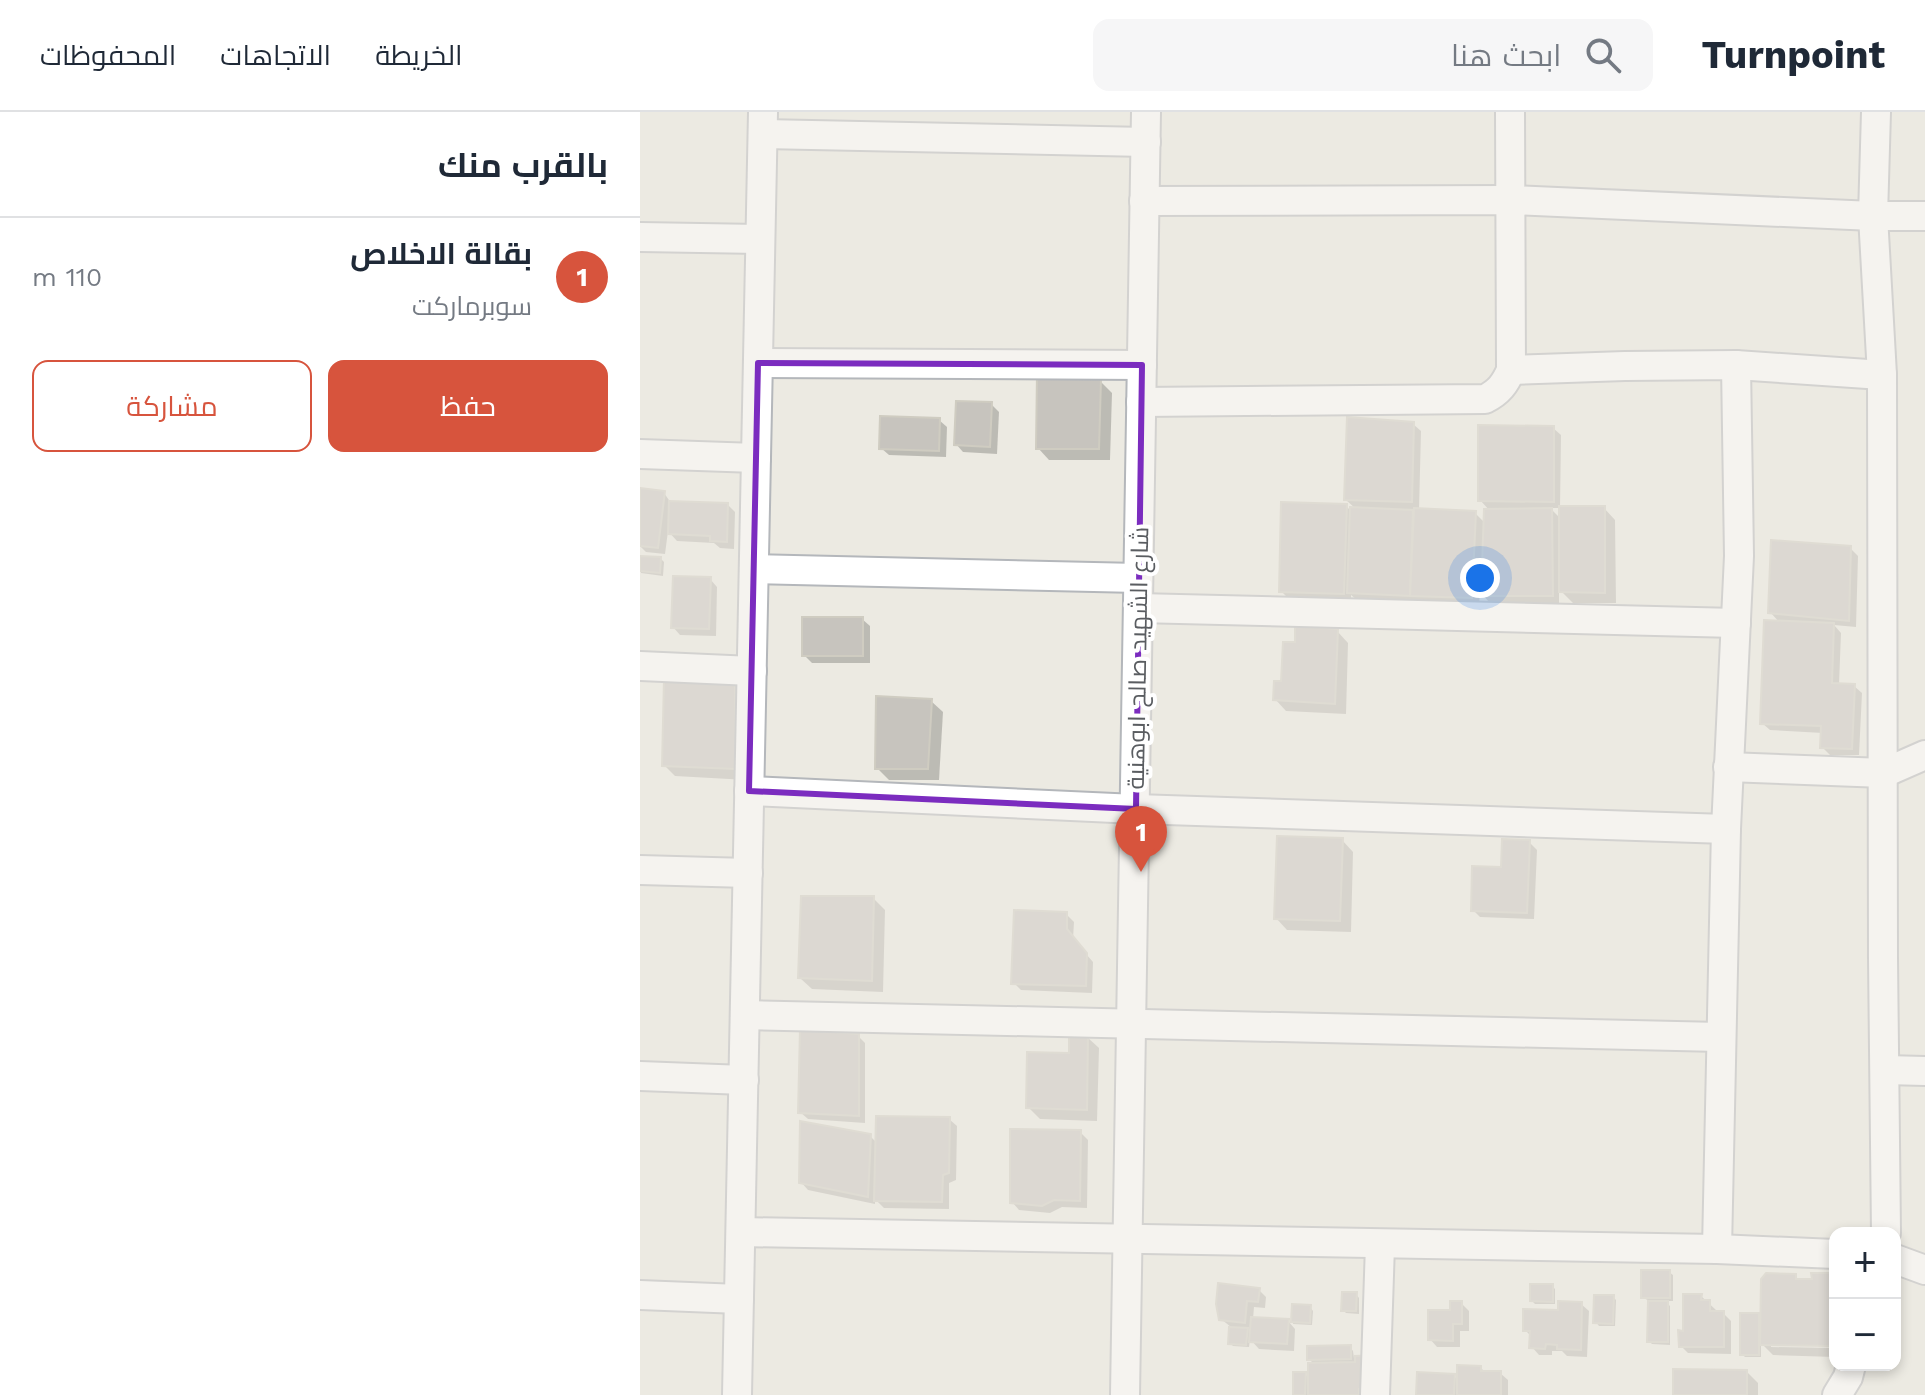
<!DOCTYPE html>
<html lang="ar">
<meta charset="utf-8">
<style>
:root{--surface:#fff;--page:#f6f6f7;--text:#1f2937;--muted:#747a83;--line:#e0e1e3;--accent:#d7543d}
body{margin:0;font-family:"Work Sans",Cairo,sans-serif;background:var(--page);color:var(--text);direction:rtl}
.controls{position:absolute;right:24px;bottom:24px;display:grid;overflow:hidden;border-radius:16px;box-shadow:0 4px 12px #0003}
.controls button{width:72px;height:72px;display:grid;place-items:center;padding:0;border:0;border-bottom:2px solid var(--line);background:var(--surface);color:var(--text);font:40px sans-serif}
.you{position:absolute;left:840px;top:466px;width:28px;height:28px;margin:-20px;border:6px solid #fff;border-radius:50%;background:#1a73e8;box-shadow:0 0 0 12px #1a73e833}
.badge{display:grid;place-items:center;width:52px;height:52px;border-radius:50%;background:var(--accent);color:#fff;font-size:26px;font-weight:700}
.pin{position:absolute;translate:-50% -66px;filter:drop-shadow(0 2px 4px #0008)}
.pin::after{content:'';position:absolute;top:42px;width:28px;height:24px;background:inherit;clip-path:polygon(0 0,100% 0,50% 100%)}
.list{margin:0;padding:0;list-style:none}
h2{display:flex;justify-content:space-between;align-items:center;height:104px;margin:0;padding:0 32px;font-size:34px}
h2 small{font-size:26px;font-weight:400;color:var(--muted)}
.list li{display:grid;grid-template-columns:52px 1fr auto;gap:24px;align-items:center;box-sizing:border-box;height:120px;padding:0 32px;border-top:2px solid var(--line)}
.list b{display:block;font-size:30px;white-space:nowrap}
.list p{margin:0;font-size:26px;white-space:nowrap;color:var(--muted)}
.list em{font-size:26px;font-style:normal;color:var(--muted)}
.actions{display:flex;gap:16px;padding:24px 32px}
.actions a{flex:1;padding:18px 0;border:2px solid var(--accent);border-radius:16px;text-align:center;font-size:28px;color:var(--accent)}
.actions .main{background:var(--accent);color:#fff}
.icon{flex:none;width:44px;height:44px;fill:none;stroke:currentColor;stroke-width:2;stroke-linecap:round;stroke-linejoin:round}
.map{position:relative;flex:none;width:1285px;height:1283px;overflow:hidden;direction:ltr}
header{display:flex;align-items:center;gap:48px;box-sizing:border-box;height:112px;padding:0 40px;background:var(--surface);border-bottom:2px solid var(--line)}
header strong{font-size:38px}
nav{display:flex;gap:44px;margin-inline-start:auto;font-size:28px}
.search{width:560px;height:72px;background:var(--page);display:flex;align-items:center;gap:20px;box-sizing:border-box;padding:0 28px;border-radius:16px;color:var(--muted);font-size:30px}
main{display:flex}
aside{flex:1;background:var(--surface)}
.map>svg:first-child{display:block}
.shadow{fill:#0003;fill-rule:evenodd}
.building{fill:#c7c4be;stroke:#cfccc1;stroke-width:2}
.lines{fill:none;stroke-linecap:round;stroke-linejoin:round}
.minor-casing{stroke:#b4b7bb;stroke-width:32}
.minor{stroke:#fff;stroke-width:28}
.marked{fill:none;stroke:#7b2cbf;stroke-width:6;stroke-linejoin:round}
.labels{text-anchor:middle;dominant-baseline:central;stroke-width:8;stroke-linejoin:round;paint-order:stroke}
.street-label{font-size:24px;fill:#5a5d61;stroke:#fff}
</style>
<header>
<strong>Turnpoint</strong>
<div class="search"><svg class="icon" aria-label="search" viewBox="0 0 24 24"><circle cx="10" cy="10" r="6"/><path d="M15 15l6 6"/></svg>ابحث هنا</div>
<nav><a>الخريطة</a><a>الاتجاهات</a><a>المحفوظات</a></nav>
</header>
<main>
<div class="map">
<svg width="1285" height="1283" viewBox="0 0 1285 1283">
<rect width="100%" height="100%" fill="#eceae2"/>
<g class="shadow">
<path d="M460,269L472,281L470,348H409L398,336Z"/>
<path d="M351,292L359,300L357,342L323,340L316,332Z"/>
<path d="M299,308L307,315L306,345L249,343L241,336Z"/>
<path d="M773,312L781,319L779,399L835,401L845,411L850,399L840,388L913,316L921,323L920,396H964L975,408L976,491H933L919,477V491H850L840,480L839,493L717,488L711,483V489L648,486L641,479L706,394L712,400L716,397L706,388ZM910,396H921V407Z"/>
<path d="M0,378L24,381L31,391L88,393L95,400L94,437L80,436L74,431L37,429L28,419L25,442L6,440L0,434Z"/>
<path d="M1210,436L1218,444L1216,515L1194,513L1201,521L1199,573L1214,574L1222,581L1219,643H1190L1182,635L1183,621L1130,618L1122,611L1140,511L1130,500Z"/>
<path d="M0,446L21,447L24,450L23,464L1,461Z"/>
<path d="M70,467L77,475L76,524L40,523L33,515Z"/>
<path d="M222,507L230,514V551H172L164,543Z"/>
<path d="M697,519L708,531L706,602L646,599L635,587L657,533Z"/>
<path d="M94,572L105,584L107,668L35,664L24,653Z"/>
<path d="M291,589L303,600L299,668H249L237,656Z"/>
<path d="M702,728L713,740L711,820L647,818L636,806Z"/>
<path d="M889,730L897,738L894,807L840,805L833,798L863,757Z"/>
<path d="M233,786L245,798L243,880L172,877L160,866Z"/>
<path d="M426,802L434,810L433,827L453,850L452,881L381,878L374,871Z"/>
<path d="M218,924L225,931V1011L168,1007L160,1000Z"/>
<path d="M447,925L459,936L457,1009L400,1007L388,995Z"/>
<path d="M309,1007L317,1014L316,1068L309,1071V1097L244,1096L235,1087V1092L168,1078L161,1070L230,1024L237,1031Z"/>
<path d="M440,1020L448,1028L447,1096L422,1095L410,1101L379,1098L372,1090Z"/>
<path d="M1029,1160L1033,1163V1189H1025L1030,1194V1233L1012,1232L1009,1229L1010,1189L1003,1186Z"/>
<path d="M1195,1163V1232L1131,1231V1235L1195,1236V1245L1133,1243L1121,1231V1245H1105L1102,1242L1118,1203L1122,1208L1155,1164L1160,1169H1174Z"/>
<path d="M912,1174L915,1177V1192H895L892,1189Z"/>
<path d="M619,1178L626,1185L625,1196L614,1195L613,1207L648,1209L655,1217L654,1239L619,1237L610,1227L609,1235L593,1234L590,1231L591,1215L581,1207Z"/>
<path d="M716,1182L719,1186V1202L706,1201L703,1198Z"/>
<path d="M1061,1184L1076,1198V1201H1083L1091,1209V1242L1048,1241L1041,1234Z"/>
<path d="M973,1185L976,1188L975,1214H959L956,1210Z"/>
<path d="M821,1191L829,1199V1219H820V1235H797L790,1227Z"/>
<path d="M941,1192L949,1199L947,1245L927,1244L922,1239H912V1243H899L892,1235V1225L885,1218Z"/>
<path d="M654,1194L670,1195L673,1199L672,1213L653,1212Z"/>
<path d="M710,1235L713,1239L714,1246L739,1245L748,1283H655L665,1262L670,1267L675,1253L669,1247Z"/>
<path d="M840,1255L846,1261H860L868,1268V1283H778L814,1264L819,1270Z"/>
<path d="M1107,1260L1118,1271V1283H1035Z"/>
</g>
<g class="building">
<path d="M397,261L461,267L459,337H396Z"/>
<path d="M316,289L352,290L350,335L314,333Z"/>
<path d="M240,304L300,306L299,339L239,337Z"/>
<path d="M707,305L774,310L772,390L704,388Z"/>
<path d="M838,313L914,314V390L838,389Z"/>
<path d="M0,376L25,379L18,436L0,434Z"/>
<path d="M29,389L88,391L87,430L70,429V424L28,422Z"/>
<path d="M641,390L707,392L704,482L639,480Z"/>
<path d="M919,394H965V481L919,480Z"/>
<path d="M710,395L773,398L770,484L707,481Z"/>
<path d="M774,396L836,399L832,486L770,484Z"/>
<path d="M912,396L913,484H841L844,397Z"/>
<path d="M1131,428L1211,434L1209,509L1128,501Z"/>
<path d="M0,444L21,445L20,461L0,459Z"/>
<path d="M33,464L71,465L69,517L31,516Z"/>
<rect x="162" y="505" width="61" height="39"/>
<path d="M1124,508L1194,511L1192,571L1215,572L1212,637L1180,636L1181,614L1120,612Z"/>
<path d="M655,513L698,517L695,592L633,588L634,569H641L643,530H655Z"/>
<path d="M24,566L95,570L96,657L22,654Z"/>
<path d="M236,584L292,587L288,657H235Z"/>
<path d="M637,724L703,726L700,809L634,807Z"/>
<path d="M862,727L890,728L887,801L831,799L832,754L861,755Z"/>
<path d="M161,784H234L232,869L158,866Z"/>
<path d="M374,798L427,800V817L447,841L446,874L371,872Z"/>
<path d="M160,917L219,922V1004L158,1001Z"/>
<path d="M429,922L448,923L447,998L386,996L387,940L429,941Z"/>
<path d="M236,1004L310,1005L309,1061L303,1063L302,1090L234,1089Z"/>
<path d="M160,1009L231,1022L228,1085L159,1071Z"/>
<path d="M370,1017L441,1018L440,1089L414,1088L402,1094L370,1091Z"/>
<rect x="1001" y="1158" width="29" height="28"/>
<path d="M1126,1161L1156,1162V1167H1172L1171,1161H1195V1239L1189,1234L1120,1233L1121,1167Z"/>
<path d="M578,1171L620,1176L618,1190L607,1189L605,1211L579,1208L576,1192Z"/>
<path d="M890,1172H913V1190L890,1189Z"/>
<path d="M702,1180H717L716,1199H701Z"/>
<path d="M1043,1182H1062L1061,1188H1070V1199H1084V1235H1039L1038,1218L1043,1219Z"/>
<path d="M954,1183H974L973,1212L953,1211Z"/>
<path d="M810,1189H822V1212H813V1229L788,1228V1198H810Z"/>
<path d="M918,1189L942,1190L941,1238L917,1237V1233L906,1232L905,1237L889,1236L890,1219H883V1197L918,1198Z"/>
<path d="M1008,1189H1028V1230H1007Z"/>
<path d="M652,1192L671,1193L670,1211L651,1210Z"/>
<rect x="1100" y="1201" width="19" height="42"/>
<path d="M611,1205L649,1207L647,1232L609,1230Z"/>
<path d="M589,1215L608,1216L606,1233L588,1232Z"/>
<path d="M711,1233V1247L667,1248V1234Z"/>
<path d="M740,1243L741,1277H719V1283H668V1251L715,1250V1244Z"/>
<path d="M817,1253L841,1254V1259H861V1283H817Z"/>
<path d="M1033,1257L1107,1258V1283H1033Z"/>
<path d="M653,1260H666L665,1283H653Z"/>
<path d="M777,1260L815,1262L814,1283H776Z"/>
</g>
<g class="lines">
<defs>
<g id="minor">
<path d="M1236,0L1233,104L1242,263L1243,846L1246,1121"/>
<path d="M123,22L506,30"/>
<path d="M504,89L871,88L1233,104H1285"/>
<path d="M0,125L120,127"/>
<path d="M118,251L502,253"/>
<path d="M871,258L985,254L1096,253L1242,263"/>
<path d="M501,290L845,287C859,280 865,272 871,258L870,0"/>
<path d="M0,342L116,346"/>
<path d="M114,457L498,466"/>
<path d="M498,496L1096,511"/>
<path d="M0,554L112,559"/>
<path d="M1088,655L1244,661L1285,643"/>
<path d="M109,679L496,697L1086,717"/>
<path d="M0,758L108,761"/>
<path d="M105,903L1080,925"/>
<path d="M1245,958L1285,959"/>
<path d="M0,964L104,968"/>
<path d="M101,1120L1077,1137L1195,1142"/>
<path d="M1077,1137L1086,717L1099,444L1096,253"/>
<path d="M1255,1147L1285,1158"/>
<path d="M0,1183L99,1187"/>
<path d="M97,1283L123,0"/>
<path d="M485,1283L506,0"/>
<path d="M735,1283L740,1133"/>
<path d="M1197,1283L1208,1265L1211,1253"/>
</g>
</defs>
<use href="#minor" class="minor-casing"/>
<use href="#minor" class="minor"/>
</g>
<path d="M0 0H1285V1283H0ZM118,251L502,253L496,697L109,679Z" fill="#eceae2" fill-opacity=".55" fill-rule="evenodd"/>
<path class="marked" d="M118,251L502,253L496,697L109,679Z"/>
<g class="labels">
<g class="street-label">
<text transform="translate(498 546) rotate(-89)">شارع الشهيد صالح ابوهنية</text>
</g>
</g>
</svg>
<div class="controls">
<button>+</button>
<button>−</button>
</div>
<div class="you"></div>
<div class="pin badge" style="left:501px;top:760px">1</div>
</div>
<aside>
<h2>بالقرب منك<small></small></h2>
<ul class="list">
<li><span class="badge">1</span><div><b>بقالة الاخلاص</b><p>سوبرماركت</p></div><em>110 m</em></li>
</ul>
<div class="actions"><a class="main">حفظ</a><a>مشاركة</a></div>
</aside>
</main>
